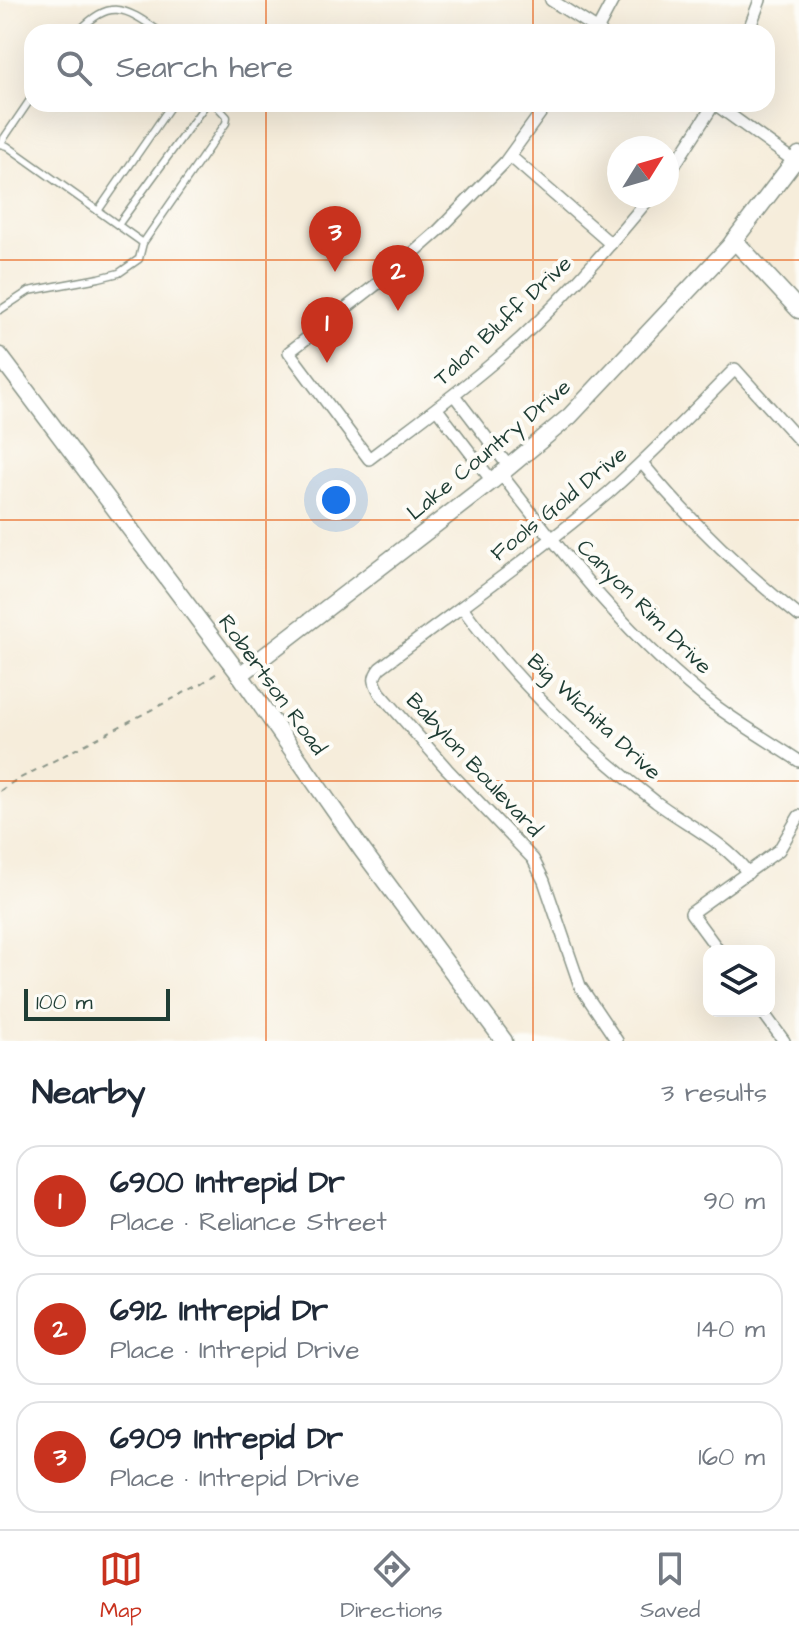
<!DOCTYPE html>
<meta charset="utf-8">
<style>
:root{--surface:#fff;--page:#f2f2f3;--text:#1f2937;--muted:#747a83;--line:#e0e1e3;--accent:#c8321e}
body{margin:0;font-family:"Architects Daughter",sans-serif;background:var(--page);color:var(--text)}
.controls{position:absolute;right:24px;bottom:24px;display:grid;overflow:hidden;border-radius:16px;box-shadow:0 8px 32px #0002}
.controls button{width:72px;height:72px;display:grid;place-items:center;padding:0;border:0;border-bottom:2px solid var(--line);background:var(--surface);color:var(--text);font:40px sans-serif}
.compass{position:absolute;left:607px;top:136px;width:72px;height:72px;border-radius:50%;background:var(--surface);box-shadow:0 8px 32px #0002;rotate:53deg}
.scale{position:absolute;left:24px;bottom:20px;width:146px;box-sizing:border-box;padding-left:8px;border:4px solid #1f3d34;border-top:0;font-size:22px;line-height:28px;white-space:nowrap;color:#1f3d34;-webkit-text-stroke:6px #fdfcf7;paint-order:stroke}
.you{position:absolute;left:336px;top:500px;width:28px;height:28px;margin:-20px;border:6px solid #fff;border-radius:50%;background:#1a73e8;box-shadow:0 0 0 12px #1a73e833}
.badge{display:grid;place-items:center;width:52px;height:52px;border-radius:50%;background:var(--accent);color:#fff;font-size:26px;font-weight:700}
.pin{position:absolute;translate:-50% -66px;filter:drop-shadow(0 2px 4px #0008)}
.pin::after{content:'';position:absolute;top:42px;width:28px;height:24px;background:inherit;clip-path:polygon(0 0,100% 0,50% 100%)}
.list{margin:0;padding:0;list-style:none}
h2{display:flex;justify-content:space-between;align-items:center;height:104px;margin:0;padding:0 32px;font-size:34px}
h2 small{font-size:26px;font-weight:400;color:var(--muted)}
.list li{display:grid;grid-template-columns:52px 1fr auto;gap:24px;align-items:center;box-sizing:border-box;height:112px;margin:0 16px 16px;padding:0 16px;border:2px solid var(--line);border-radius:24px}
.list b{display:block;font-size:30px;white-space:nowrap}
.list p{margin:0;font-size:26px;white-space:nowrap;color:var(--muted)}
.list em{font-size:26px;font-style:normal;color:var(--muted)}
.icon{flex:none;width:44px;height:44px;fill:none;stroke:currentColor;stroke-width:2;stroke-linecap:round;stroke-linejoin:round}
.map{position:relative;flex:none;width:799px;height:1041px;overflow:hidden}
.search{position:absolute;background:var(--surface);box-shadow:0 8px 32px #0002;left:24px;right:24px;top:24px;height:88px;display:flex;align-items:center;gap:20px;box-sizing:border-box;padding:0 28px;border-radius:24px;color:var(--muted);font-size:30px}
.sheet{height:488px;background:var(--surface)}
nav{display:flex;justify-content:space-around;align-items:center;box-sizing:border-box;height:112px;border-top:2px solid var(--line);background:var(--surface);font-size:22px;color:var(--muted)}
nav a{display:grid;justify-items:center;gap:4px}
nav .on{color:var(--accent)}
.map>svg:first-child{display:block}
.lines{fill:none;stroke-linecap:round;stroke-linejoin:round}
.lane-casing{stroke:#8a9588;stroke-width:9}
.street-casing{stroke:#8a9588;stroke-width:14}
.secondary-casing{stroke:#8a9588;stroke-width:19}
.path{stroke:#8a9588;stroke-width:2;stroke-dasharray:6 6;stroke-linecap:butt}
.lane{stroke:#fff;stroke-width:6}
.street{stroke:#fff;stroke-width:11}
.secondary{stroke:#fff;stroke-width:16}
.grid{fill:none;stroke:#e8590c;stroke-width:2;stroke-opacity:0.55}
.labels{text-anchor:middle;dominant-baseline:central;stroke-width:8;stroke-linejoin:round;paint-order:stroke}
.street-label{font-size:22px;fill:#1f3d34;stroke:#fdfcf7}
</style>
<div class="map">
<svg width="799" height="1041" viewBox="0 0 799 1041">
<rect width="100%" height="100%" fill="#fdfcf7"/>
<filter id="ink" filterUnits="userSpaceOnUse"><feTurbulence type="fractalNoise" baseFrequency=".0125" numOctaves="2"/><feDisplacementMap in="SourceGraphic" scale="16" xChannelSelector="R" yChannelSelector="G"/><feConvolveMatrix kernelMatrix="1 2 1 2 8 2 1 2 1" color-interpolation-filters="sRGB"/></filter>
<filter id="wash" filterUnits="userSpaceOnUse"><feTurbulence type="fractalNoise" baseFrequency=".006" numOctaves="4" result="noise"/><feDisplacementMap in="SourceGraphic" scale="32" xChannelSelector="R" yChannelSelector="G"/><feGaussianBlur stdDeviation="1.8" result="paint"/><feColorMatrix in="noise" values="0 0 0 0 0 0 0 0 0 0 0 0 0 0 0 0 0 1.4 0 .05"/><feComposite in="paint" operator="in"/></filter>
<g filter="url(#wash)">
<rect width="100%" height="100%" fill="#f6eddb"/>
</g>
<g filter="url(#ink)">
<g class="lines">
<defs>
<g id="lane">
<path d="M78,32C109,0 123,5 160,32"/>
<path d="M0,144L7,146L143,243L226,123L227,117L215,104"/>
<path d="M0,144L32,97"/>
<path d="M98,211L172,104"/>
<path d="M118,225L206,104"/>
<path d="M401,264L413,278"/>
<path d="M0,310L29,291L99,278L119,273L139,259L143,243"/>
</g>
<g id="street">
<path d="M551,0L601,32"/>
<path d="M596,32L613,0"/>
<path d="M748,32L760,0"/>
<path d="M547,104L505,162L437,232L386,277L289,352L369,459C411,427 454,396 495,361C553,312 603,254 651,196"/>
<path d="M715,104L798,164"/>
<path d="M510,156L611,244"/>
<path d="M667,177L714,104"/>
<path d="M454,395L509,467"/>
<path d="M437,409L492,481"/>
<path d="M642,463C689,520 741,570 799,616"/>
<path d="M501,474C566,558 632,642 717,707C743,726 772,743 799,761"/>
<path d="M462,607C515,681 584,746 656,802C687,825 725,842 748,873"/>
<path d="M719,951L691,913L779,850L799,816"/>
<path d="M762,1011L784,1041"/>
<path d="M617,1041L580,986L544,881L533,859L447,769L380,693C374,682 372,678 380,668C456,610 535,555 608,493C653,454 693,411 735,369L799,440"/>
</g>
<g id="secondary">
<path d="M734,240L799,310"/>
<path d="M0,356L240,675L362,850L504,1041"/>
<path d="M240,675L492,481L570,416L729,247L799,155"/>
</g>
</defs>
<use href="#lane" class="lane-casing"/>
<use href="#street" class="street-casing"/>
<use href="#secondary" class="secondary-casing"/>
<path class="path" d="M0,791L13,782L201,684L220,671"/>
<use href="#lane" class="lane"/>
<use href="#street" class="street"/>
<use href="#secondary" class="secondary"/>
</g>
</g>
<path class="grid" d="M266,0V32M533,0V32M266,104V1041M533,104V1041M0,260H799M0,520H799M0,781H799"/>
<g class="labels">
<g class="street-label">
<text transform="translate(503 321) rotate(-43)">Talon Bluff Drive</text>
<text transform="translate(489 450) rotate(-40)">Lake Country Drive</text>
<text transform="translate(559 504) rotate(-39)">Fools Gold Drive</text>
<text transform="translate(644 607) rotate(45)">Canyon Rim Drive</text>
<text transform="translate(272 685) rotate(54)">Robertson Road</text>
<text transform="translate(594 717) rotate(43)">Big Wichita Drive</text>
<text transform="translate(474 765) rotate(47)">Babylon Boulevard</text>
</g>
</g>
</svg>
<div class="controls">
<button><svg class="icon" aria-label="layers" viewBox="0 0 24 24"><path d="M12 4l9 5-9 5-9-5zM3 14l9 5 9-5"/></svg></button>
</div>
<svg class="compass" viewBox="-18 -18 36 36"><path d="M0-13l5 13h-10z" fill="#e53935"/><path d="M0 13l5-13h-10z" fill="#747a83"/></svg>
<div class="scale">100 m</div>
<div class="you"></div>
<div class="pin badge" style="left:327px;top:363px">1</div>
<div class="pin badge" style="left:398px;top:311px">2</div>
<div class="pin badge" style="left:335px;top:272px">3</div>
<div class="search"><svg class="icon" aria-label="search" viewBox="0 0 24 24"><circle cx="10" cy="10" r="6"/><path d="M15 15l6 6"/></svg>Search here</div>
</div>
<section class="sheet">
<h2>Nearby<small>3 results</small></h2>
<ul class="list">
<li><span class="badge">1</span><div><b>6900 Intrepid Dr</b><p>Place · Reliance Street</p></div><em>90 m</em></li>
<li><span class="badge">2</span><div><b>6912 Intrepid Dr</b><p>Place · Intrepid Drive</p></div><em>140 m</em></li>
<li><span class="badge">3</span><div><b>6909 Intrepid Dr</b><p>Place · Intrepid Drive</p></div><em>160 m</em></li>
</ul>
</section>
<nav>
<a class="on"><svg class="icon" aria-label="map" viewBox="0 0 24 24"><path d="M3 6l6-2 6 2 6-2v14l-6 2-6-2-6 2zM9 4v14M15 6v14"/></svg>Map</a>
<a><svg class="icon" aria-label="directions" viewBox="0 0 24 24"><path d="M12 3l9 9-9 9-9-9zM9 14v-3h6M13 9l2 2-2 2"/></svg>Directions</a>
<a><svg class="icon" aria-label="saved" viewBox="0 0 24 24"><path d="M7 4h10v16l-5-4-5 4z"/></svg>Saved</a>
</nav>
